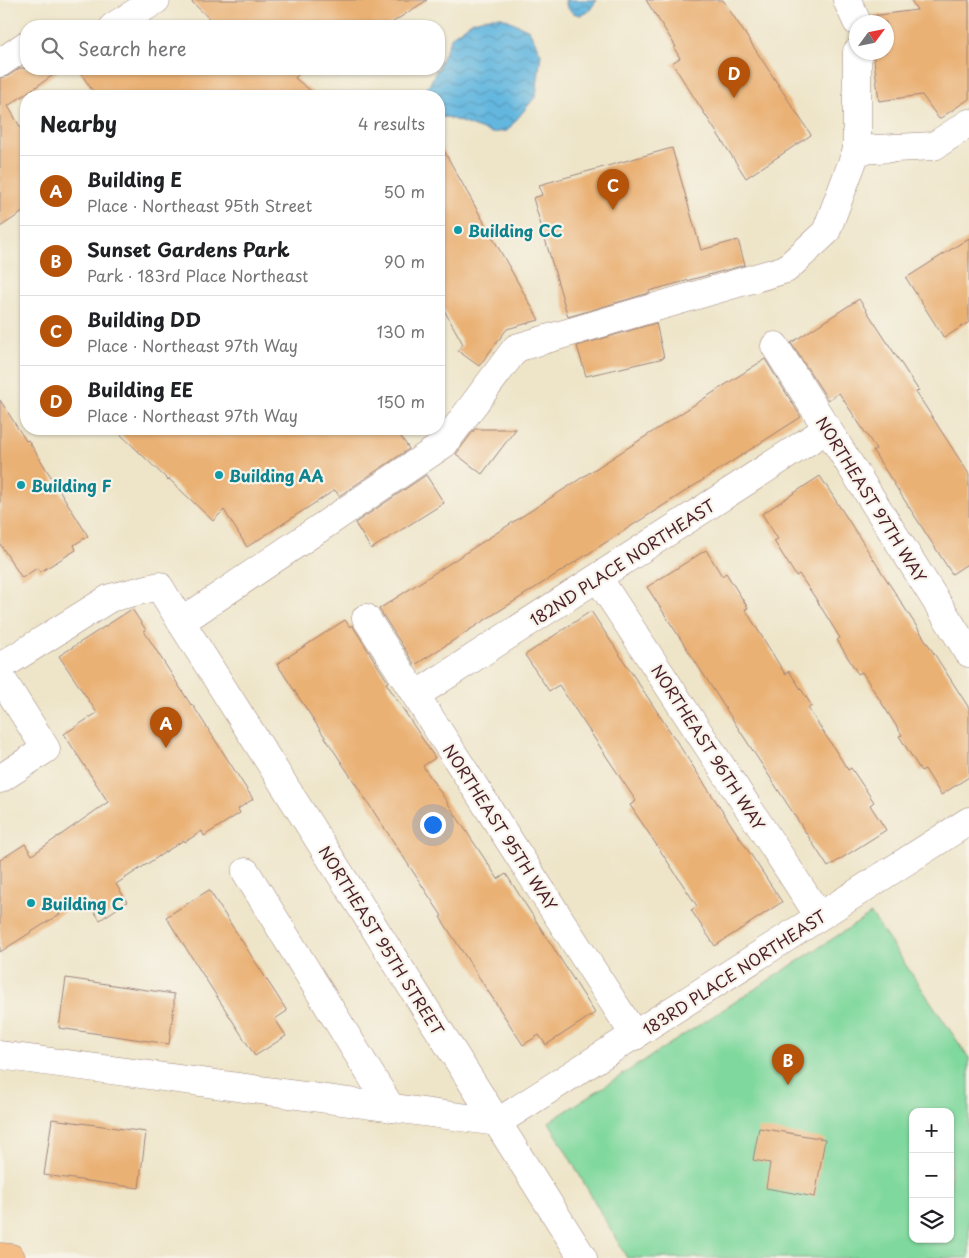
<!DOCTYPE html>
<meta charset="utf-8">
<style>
:root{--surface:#fff;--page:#f2f2f2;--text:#202124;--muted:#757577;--line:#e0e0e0;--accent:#b45309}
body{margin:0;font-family:"Playpen Sans",sans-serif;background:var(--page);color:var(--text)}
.controls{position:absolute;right:15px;bottom:15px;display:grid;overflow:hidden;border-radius:10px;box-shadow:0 1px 4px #0004}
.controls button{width:45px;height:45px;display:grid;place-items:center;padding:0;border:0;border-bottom:1px solid var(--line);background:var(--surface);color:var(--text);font:25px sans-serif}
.compass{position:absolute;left:849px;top:15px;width:45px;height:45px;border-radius:50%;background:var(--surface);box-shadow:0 1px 4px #0004;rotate:57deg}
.you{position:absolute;left:432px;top:824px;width:18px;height:18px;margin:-12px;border:4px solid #fff;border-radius:50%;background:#1a73e8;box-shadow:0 0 0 8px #1a73e833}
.badge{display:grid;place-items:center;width:32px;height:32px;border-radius:50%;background:var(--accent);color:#fff;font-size:16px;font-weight:700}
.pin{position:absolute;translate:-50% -41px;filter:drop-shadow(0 1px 2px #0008)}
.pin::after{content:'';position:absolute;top:26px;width:18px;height:15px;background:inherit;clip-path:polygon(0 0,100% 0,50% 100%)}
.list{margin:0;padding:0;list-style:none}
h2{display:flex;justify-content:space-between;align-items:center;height:65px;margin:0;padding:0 20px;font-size:21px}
h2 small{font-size:16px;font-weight:400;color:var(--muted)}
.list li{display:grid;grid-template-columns:32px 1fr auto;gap:15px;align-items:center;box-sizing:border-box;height:70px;padding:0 20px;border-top:1px solid var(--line)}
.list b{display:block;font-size:19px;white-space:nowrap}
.list p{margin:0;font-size:16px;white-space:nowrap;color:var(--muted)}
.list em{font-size:16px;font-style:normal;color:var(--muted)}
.icon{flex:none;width:28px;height:28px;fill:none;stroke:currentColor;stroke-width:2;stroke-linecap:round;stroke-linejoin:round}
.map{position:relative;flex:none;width:969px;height:1258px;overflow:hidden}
.search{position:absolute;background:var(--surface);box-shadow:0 1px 4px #0004;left:20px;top:20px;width:425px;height:55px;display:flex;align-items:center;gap:12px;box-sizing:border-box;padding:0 18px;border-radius:20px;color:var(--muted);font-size:19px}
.panel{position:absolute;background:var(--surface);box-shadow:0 1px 4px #0004;left:20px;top:90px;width:425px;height:345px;border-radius:20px}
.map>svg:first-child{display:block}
.green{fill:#7fd89d;stroke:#647c64;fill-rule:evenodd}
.water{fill:url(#water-waves);stroke:#566b85}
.building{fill:#eab175}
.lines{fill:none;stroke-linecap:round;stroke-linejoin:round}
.minor-casing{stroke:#9c827a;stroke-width:29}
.major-casing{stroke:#9c827a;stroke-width:29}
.minor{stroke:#fff;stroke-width:28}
.major{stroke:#f6be87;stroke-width:28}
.culture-dot{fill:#0f9aa8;stroke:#f7f3e8;stroke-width:2}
.labels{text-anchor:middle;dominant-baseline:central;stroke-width:4.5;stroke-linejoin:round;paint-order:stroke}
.culture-label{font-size:16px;font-weight:bold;fill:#0d838f;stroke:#f7f3e8;text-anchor:start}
.street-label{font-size:16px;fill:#4a1f2b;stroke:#f7f3e8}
</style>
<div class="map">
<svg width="969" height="1258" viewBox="0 0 969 1258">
<defs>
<pattern id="water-waves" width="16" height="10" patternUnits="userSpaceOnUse" patternTransform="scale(1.25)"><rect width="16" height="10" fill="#63b7df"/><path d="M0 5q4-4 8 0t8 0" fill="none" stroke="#5494b5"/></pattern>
</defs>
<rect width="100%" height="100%" fill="#f7f3e8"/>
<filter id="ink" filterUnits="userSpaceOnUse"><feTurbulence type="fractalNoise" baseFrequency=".02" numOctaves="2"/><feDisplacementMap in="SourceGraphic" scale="10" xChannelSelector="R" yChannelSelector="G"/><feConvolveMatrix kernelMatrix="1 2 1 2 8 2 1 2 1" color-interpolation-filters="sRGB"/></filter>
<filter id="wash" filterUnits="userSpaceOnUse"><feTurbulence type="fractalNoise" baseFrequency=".0096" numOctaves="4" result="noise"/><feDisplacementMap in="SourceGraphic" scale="20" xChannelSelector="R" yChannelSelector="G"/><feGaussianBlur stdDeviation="1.12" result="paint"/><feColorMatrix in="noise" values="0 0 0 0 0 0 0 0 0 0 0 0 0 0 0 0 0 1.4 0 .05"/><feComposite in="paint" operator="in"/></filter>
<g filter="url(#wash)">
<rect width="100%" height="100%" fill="#eee5c9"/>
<path class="green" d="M871,914L969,1058V1258H627L549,1122ZM913,1112H950V1239H913Z"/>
<g class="water">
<path d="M565,0H597L589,11L581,15C572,14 566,9 565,0Z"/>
<path d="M489,17H502L529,30L541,54L536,96L507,131L491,133L447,117L439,118V96H415C430,88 430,84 437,69H439V65L452,36L473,21Z"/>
</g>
<g id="blocks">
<g class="building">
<path d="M190,0H427L387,26H217Z"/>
<path d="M646,0H723L811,135L746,178L672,63L680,58L674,48L676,47Z"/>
<path d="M911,0H969V99L939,119L922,95L879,101L873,52H886V22H872L871,16L917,10Z"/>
<path d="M20,68L62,69L8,106L26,137V210L0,227V78L8,76Z"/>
<path d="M78,69H304L295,78L317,96H96Z"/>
<path d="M439,142L539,320L507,329L479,366L458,351L463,344L439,301Z"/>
<path d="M672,148L701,250L738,240L745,265L649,291V293L568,317L533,198L542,195L539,185Z"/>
<path d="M969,238V322L944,338L906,278Z"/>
<path d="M859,299L919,391L916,392L969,474V563L952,574L873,451L876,449L839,393L828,400L791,343Z"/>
<path d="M656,323L664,358L586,376L577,346Z"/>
<path d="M765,359L801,417L415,665L379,609Z"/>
<path d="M0,400L26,441L28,440L88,536L74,545L76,550L40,572L37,568L22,578L0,544Z"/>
<path d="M115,429H396L409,449L339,496L335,490L247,547L224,510L213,521L169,479L168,480Z"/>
<path d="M475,429H516L482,474L456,454Z"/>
<path d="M426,475L444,503L371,549L355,523Z"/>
<path d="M820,476L969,708V777L941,795L925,769L921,771L899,736L902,735L862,672L858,674L837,640L840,638L816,599L799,574L796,576L774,541L778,539L762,514Z"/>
<path d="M706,550L722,576L726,573L748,608L745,609L785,674L789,671L812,706L808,708L848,770L851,768L874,802L870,805L886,830L828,867L647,587Z"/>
<path d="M132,609L146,630L144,631L191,705L192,704L253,799L238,809L240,813L204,836L202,831L185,842L184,840L116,884L127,902L100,920L85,898L0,952V860L25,844L32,855L108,802L64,734L97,713L59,656Z"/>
<path d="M591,611L782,902L715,946L691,910L697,906L630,805L636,801L559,685L549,691L525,655Z"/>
<path d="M345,620L350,627L352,625L388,682L386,683L435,758L423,766L498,879L506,874L595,1013L546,1045L539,1035L523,1045L440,917L442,916L277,664Z"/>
<path d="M209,890L287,1011L275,1019L286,1036L255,1056L166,917Z"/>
<path d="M66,978L174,994V1006L169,1044L59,1028Z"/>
<path d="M52,1119L146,1132L139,1188L44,1175Z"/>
<path d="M759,1128L825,1139L815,1197L766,1188L770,1163L753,1160Z"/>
</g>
</g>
</g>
<g filter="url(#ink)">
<use href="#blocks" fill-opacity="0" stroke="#9c827a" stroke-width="1"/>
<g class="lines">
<defs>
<g id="minor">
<path d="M847,0L857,22"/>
<path d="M114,26L156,0"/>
<path d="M0,63L26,45"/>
<path d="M857,150L934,146L969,123"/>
<path d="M775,346L969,653"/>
<path d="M598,578L819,916"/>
<path d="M366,618L635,1036"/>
<path d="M181,622L583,1258"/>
<path d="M0,667L110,598L159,586L181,622L444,444L516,348L786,269L826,232L857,150V52"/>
<path d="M0,676L46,749L0,779"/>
<path d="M416,695L827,429"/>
<path d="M246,872L391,1108"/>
<path d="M0,1055L498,1122L969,821"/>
</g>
<path id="major" d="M0,1257L11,1258"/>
</defs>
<use href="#minor" class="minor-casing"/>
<use href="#major" class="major-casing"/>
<use href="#minor" class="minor"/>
<use href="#major" class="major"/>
</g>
</g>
<g class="culture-dot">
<circle cx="458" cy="230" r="5"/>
<circle cx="219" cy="475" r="5"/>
<circle cx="21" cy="485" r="5"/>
<circle cx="31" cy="903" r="5"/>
</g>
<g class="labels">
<g class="culture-label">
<text x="468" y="230">Building CC</text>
<text x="229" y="475">Building AA</text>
<text x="31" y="485">Building F</text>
<text x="41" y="903">Building C</text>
</g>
<g class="street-label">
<text transform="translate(872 499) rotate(58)">NORTHEAST 97TH WAY</text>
<text transform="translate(622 562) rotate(-33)">182ND PLACE NORTHEAST</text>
<text transform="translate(709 747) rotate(57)">NORTHEAST 96TH WAY</text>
<text transform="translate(501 827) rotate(57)">NORTHEAST 95TH WAY</text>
<text transform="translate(382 940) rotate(58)">NORTHEAST 95TH STREET</text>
<text transform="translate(734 972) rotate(-33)">183RD PLACE NORTHEAST</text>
</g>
</g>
</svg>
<div class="controls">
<button>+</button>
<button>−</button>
<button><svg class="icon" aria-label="layers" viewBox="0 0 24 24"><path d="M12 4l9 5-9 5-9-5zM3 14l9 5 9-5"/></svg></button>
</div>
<svg class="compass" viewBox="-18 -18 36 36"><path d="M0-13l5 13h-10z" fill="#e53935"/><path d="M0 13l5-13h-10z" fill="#757577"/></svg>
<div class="you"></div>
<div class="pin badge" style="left:166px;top:748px">A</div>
<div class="pin badge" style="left:788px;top:1085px">B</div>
<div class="pin badge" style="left:613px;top:210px">C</div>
<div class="pin badge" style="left:734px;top:98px">D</div>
<div class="search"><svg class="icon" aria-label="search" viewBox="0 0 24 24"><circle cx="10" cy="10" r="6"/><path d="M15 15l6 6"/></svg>Search here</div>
<section class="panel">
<h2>Nearby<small>4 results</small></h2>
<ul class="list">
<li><span class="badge">A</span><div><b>Building E</b><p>Place · Northeast 95th Street</p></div><em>50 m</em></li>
<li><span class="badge">B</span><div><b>Sunset Gardens Park</b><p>Park · 183rd Place Northeast</p></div><em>90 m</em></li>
<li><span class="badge">C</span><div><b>Building DD</b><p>Place · Northeast 97th Way</p></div><em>130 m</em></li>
<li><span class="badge">D</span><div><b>Building EE</b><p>Place · Northeast 97th Way</p></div><em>150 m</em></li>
</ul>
</section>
</div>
